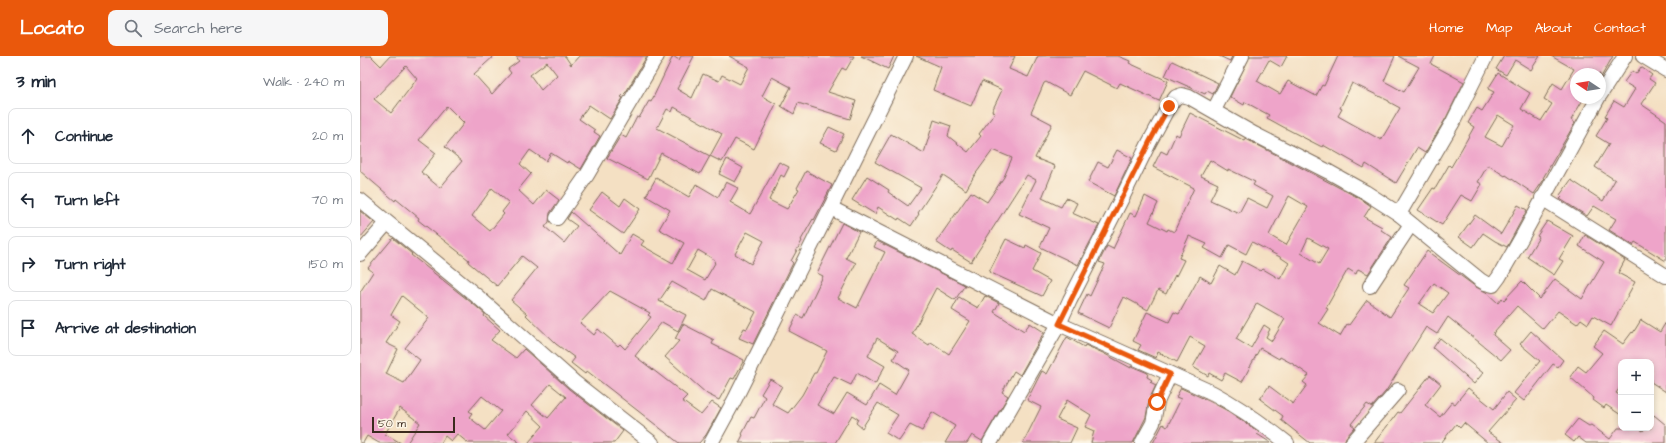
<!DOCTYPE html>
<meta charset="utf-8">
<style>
:root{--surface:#fff;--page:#f6f6f7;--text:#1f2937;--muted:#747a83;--line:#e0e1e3;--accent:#ea580c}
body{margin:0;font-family:"Architects Daughter",sans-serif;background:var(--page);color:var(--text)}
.controls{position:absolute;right:12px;bottom:12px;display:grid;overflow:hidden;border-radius:8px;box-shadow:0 2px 6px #0003}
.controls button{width:36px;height:36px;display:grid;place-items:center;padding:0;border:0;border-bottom:1px solid var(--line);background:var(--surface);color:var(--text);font:20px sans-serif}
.compass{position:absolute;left:1210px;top:12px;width:36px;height:36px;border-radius:50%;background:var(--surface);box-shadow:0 2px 6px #0003;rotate:282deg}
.scale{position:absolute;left:12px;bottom:10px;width:83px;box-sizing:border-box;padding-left:4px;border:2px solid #3b2a1e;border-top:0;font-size:11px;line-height:14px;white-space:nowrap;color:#3b2a1e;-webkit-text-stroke:3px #fcf5e5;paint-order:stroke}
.stop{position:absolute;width:12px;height:12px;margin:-9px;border:3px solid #ea580c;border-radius:50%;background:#fff}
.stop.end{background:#ea580c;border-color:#fff;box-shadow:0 1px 4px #0008}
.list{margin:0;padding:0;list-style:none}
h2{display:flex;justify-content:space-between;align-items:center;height:52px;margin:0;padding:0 16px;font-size:17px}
h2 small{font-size:13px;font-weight:400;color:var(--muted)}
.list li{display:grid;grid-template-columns:26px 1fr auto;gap:12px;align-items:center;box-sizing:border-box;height:56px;margin:0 8px 8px;padding:0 8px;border:1px solid var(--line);border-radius:8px}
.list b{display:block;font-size:15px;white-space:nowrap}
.list em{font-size:13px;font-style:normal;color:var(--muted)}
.icon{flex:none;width:22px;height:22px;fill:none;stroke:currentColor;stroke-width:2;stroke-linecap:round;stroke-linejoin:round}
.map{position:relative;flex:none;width:1306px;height:387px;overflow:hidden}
header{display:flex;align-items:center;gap:24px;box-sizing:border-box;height:56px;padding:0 20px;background:var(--accent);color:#fff}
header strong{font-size:19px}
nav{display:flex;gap:22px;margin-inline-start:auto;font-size:14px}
.search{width:280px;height:36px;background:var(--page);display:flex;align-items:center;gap:10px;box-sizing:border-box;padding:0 14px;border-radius:8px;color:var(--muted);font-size:15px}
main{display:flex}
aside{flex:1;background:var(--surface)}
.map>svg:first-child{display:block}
.building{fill:#eea4c9;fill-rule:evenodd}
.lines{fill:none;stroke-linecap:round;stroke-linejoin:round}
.minor-casing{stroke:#7c6a58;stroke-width:16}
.minor{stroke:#fff;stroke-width:14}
.route{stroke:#ea580c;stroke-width:5}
</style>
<header>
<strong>Locato</strong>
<div class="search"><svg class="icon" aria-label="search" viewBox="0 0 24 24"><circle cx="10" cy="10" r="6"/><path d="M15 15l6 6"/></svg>Search here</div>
<nav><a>Home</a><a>Map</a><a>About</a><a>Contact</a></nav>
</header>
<main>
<aside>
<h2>3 min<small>Walk · 240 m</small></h2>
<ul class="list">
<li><svg class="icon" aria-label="ahead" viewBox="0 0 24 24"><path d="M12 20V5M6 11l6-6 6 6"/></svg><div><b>Continue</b></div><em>20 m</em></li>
<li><svg class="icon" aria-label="left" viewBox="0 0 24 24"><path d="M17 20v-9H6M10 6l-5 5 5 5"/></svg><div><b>Turn left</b></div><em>70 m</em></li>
<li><svg class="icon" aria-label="right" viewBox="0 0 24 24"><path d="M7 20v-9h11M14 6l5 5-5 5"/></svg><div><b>Turn right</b></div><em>150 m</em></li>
<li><svg class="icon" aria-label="arrive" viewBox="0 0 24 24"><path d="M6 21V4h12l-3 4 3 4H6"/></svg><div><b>Arrive at destination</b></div></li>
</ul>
</aside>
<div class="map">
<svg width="1306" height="387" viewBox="0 0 1306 387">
<rect width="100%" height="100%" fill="#fcf5e5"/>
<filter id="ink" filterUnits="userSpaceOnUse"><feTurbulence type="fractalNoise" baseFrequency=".025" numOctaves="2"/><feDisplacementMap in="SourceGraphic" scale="8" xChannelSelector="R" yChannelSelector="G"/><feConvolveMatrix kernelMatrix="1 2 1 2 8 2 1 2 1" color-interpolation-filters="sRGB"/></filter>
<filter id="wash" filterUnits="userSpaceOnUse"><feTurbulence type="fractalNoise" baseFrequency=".012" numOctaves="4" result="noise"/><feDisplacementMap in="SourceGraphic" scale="16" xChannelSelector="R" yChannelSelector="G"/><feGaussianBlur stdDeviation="0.9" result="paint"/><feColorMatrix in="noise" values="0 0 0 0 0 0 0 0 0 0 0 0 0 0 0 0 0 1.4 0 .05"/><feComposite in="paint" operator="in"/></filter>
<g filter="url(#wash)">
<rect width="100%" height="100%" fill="#f4e0c3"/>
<g id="blocks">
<g class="building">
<path d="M0,0H11L21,10L30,0H134L114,18L132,38L151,17L148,13L159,5L156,0H205L211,9L219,0H287L266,36L261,41L263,42L250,63L229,49L219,63L235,74L234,76L240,80L221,113L208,105L207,107L191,97L186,105L170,94L160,108L171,118L158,134L174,149L186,134L199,144L190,157L189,166L185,171L204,187L217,170L207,163L211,156L260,199L272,178L284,185L281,189L313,207L324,187L299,173L310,154L286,140L296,122L329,141L336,128L358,141L366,126L378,132L370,146L390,158L419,106L429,111L424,121L421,119L409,144L427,153L439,133L437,132L446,115L472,129L454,164L453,163L441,184L442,185L431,205L433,207L393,288L379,282L384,272L387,273L396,256L352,233L346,245L312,226L299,245L326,259L318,275L302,266L275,300L327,340L322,345L341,359L352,346L361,352L346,379L339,387H319L227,315L225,318L211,307L215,302L196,288L166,259L167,258L151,244L177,212L162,200L137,230L108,206L109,204L58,164L59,162L36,143L35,145L0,115ZM187,6L197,19L181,34L170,19ZM46,10L57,23L31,57L14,43ZM87,50L104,67L85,91L102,105L80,132L61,116L76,97L59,84ZM132,132L149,147L142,156L144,158L130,175L112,160ZM387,176L404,185L391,208L375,198ZM338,194L355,204L354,206L355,207L345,224L327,214ZM250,235L290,257L288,259L291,261L265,293L260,288L258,290L238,273L234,279L220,267Z"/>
<path d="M313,0L319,4L321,0H334L317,33L332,42L343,18L359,25L362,19L380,28L389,11L369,0H494L486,14L482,12L468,36L496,45L490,63L438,47L434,58L421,50L431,31L412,21L402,40L416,48L394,93L375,83L362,106L350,100L340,118L301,97L288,123L247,102L261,79L266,82L277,61L279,62L289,45L291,46ZM314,51L362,78L350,100L297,72L307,53L312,56Z"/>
<path d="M501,0H534L528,13Z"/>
<path d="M556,0H655L649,13L668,21L678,0H758L770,5L769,7L808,25L799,45L760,27L757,32L723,15L710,39L686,26L684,27L671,57L692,68L675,102L695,110L682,142L701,151L706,142L717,147L712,157L739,169L718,209L680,191L689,172L659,158L676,124L667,119L611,206L592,194L591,196L576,186L611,136L627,146L644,121L652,102L633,94L614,120L606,134L583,119L558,157L559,158L551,170L539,162L538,164L518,151L515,158L492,144L507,120L529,134L528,136L548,150L561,132L515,106L531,78L564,97L574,64L591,70L588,80L608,96L621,80L619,78L635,57L632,55L642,34L622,25L611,50L573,34L581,11Z"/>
<path d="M859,0H872L870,5Z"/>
<path d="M890,0H927L921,11L909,4L897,25L920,38L928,25L956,40L962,29L964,30L978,0H1035L1024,25L1044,36L1059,11L1038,0H1075L1071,8L1104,26L1086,62L1065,97L1057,92L1036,127L1006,108L1004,112L963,89L962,91L927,73L907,62L909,59L885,46L884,49L870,41ZM992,27L1029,45V46L1040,52L1021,84L978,60L982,53L980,52Z"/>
<path d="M1144,0H1180L1171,14L1155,4L1146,19L1136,13Z"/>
<path d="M1191,0H1253L1240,23V18H1216V42H1224L1211,64L1215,67L1183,122L1184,123L1183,125L1174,138L1146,119L1145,120L1128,109L1118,126L1122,128L1112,145L1101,139L1082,169L1058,154L1073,132L1075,133L1089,109L1091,111L1101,94L1114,71L1108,67L1117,52L1122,55L1134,36L1128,33L1138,17L1170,37L1161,53L1181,65L1192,48L1184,43L1193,27L1202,33L1214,13ZM1138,59L1154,69L1142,90L1125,81Z"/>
<path d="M812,5L858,27L853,38L847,35L845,38L805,20Z"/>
<path d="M1281,11L1292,19L1289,23L1295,27L1281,48L1306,65V205L1275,186L1273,189L1249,174L1256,163L1234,150L1227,160L1200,143L1202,141L1200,139L1211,124L1243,145L1255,124L1235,111L1249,88L1236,80L1247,62L1245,60L1254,45L1264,51L1275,33L1264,26L1272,15L1276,18Z"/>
<path d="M830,57L885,85L886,83L1001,143L1011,150L1004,161L1022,171L1021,174L1032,181L1008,218L998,213L996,218L988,213L966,252L968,253L959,267L980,280L987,268L989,269L1007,244L1030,261L1049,232L1044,229L1067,195L1116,231L1126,236L1138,247L1142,242L1144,244L1162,225L1180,243L1195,223L1222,243L1244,206L1219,190L1225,179L1265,204L1258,217L1275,226L1251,270L1233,260L1228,268L1221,263L1217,268L1198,255L1183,273L1157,250L1134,276L1133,279L1150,294L1141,304L1088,261L1077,278L1066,271L1026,335L1012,351L1007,348L991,368L995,371L986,381L984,387H950L921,364L923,360L900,343L909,330L933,348L947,329L943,326L949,319L933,308L920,301L919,303L900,292L882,326L865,317L861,324L849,317L848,320L833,311L845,290L830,281L817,306L798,296L796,302L778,294L781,289L773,285L787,256L809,266L814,256L819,258L840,220L851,227L860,210L875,219L882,205L901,215L903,213L920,223L929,207L920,201L892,186L886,198L869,189L862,202L844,192L847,188L829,180L819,202L824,204L816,220L815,219L806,238L798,234L788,254L764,241L749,272L718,257L727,238L730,240L745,208L739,206L747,190L753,193L770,157L776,160L785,140L798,147L789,166L807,175L808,173L814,176L834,132L793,111L801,95L807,98L816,78L819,80ZM850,104L868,115V113L895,126L893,129L913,140L907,152L887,142L879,157L850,144L858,128L841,120ZM929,140L948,151L926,189L909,179ZM948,182L968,193L959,208L941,197ZM1074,227L1088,237L1073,257L1059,248ZM897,247L925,263L912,285L906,281L910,273L904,269L891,292L876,283Z"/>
<path d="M469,71L484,78L476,94L460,87Z"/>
<path d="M757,94L772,102L754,140L728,126L738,106L748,111Z"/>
<path d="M367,103L383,112L375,126L359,118Z"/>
<path d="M242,136L260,150L265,142L280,153L263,178L229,154Z"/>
<path d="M1158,149L1167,154L1147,191L1135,185L1123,177L1113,191L1099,181L1115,159L1141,178Z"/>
<path d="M0,155L14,166L0,182Z"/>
<path d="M1187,165L1213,180L1199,203L1203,205L1194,219L1167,201L1179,181L1177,180Z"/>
<path d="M482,167L499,176L486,202L496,207L478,242L497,252L525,196L514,191L517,185L605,229L595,244L576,232L552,278L569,289L571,286L589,298L610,265L592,254L599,241L618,252L625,240L639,247L634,256L664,275L670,267L684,276L660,319L654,315L642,336L648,340L622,385L612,379L607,387H585L595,370L572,356L562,375L550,369L539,385L526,377L538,359L518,347L502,372L496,367L498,363L492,359L475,387H379L383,379L382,378L391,361L394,362L405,341L401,338L410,323L422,330L412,348L428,357L442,339L454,317H456L467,295L429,275L437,259L443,262L463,220L457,217ZM517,282L538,295L533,303L549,314L535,339L519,329L507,349L487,337L474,358L457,349L474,321L491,329L497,317L515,328L525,310L508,300Z"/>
<path d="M33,182L52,198L51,199L112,247L125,258L124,260L140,274L131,284L156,302L164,293L209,333L263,375L254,387H168L183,370L167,355L148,378L160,387H108L97,378L91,385L85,380L81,387H47L60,367L40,352L25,378L41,387H19L7,380L3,387H0V236L13,216L8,212ZM42,240L69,262L45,292L60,304L44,327L26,318L38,293L26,287L40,265L31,259ZM190,328L206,341L188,362L172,349ZM122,340L141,355L125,374L109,361L112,357L109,355Z"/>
<path d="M646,183L665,192L666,189L681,197L672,215L690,225L682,240L629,216Z"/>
<path d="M1281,264L1300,276L1306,266V336L1291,326V306H1261V330L1256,337L1261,340V359L1246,349L1244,352L1233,344L1234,342L1210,321L1218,310L1226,316L1242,297L1233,290L1244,275L1263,288L1272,276L1273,277Z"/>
<path d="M323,268L354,284L352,288L384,304L374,323L371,322L359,344L347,338L305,301L319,285L315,283Z"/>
<path d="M1171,275L1203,304L1198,311L1193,308L1164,345L1154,337L1180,305L1160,288Z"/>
<path d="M707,281L724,291L725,289L743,297L771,312V310L788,317L787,321L792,324L790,326L796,329L789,344L786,361L773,387H731L734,375L725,371L731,359L707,344L697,363L717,372L710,387H663L681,351L667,344L682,315L687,318Z"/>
<path d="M1080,282L1123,317L1114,328L1073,292Z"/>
<path d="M1070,319L1081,328L1065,349L1080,361L1092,346L1095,348L1108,332L1134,353L1147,336L1156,344L1128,376L1144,387H1128L1104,367L1100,372L1096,368L1081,387H1014L1038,356L1040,357Z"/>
<path d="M821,332L849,345L868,355L899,376L897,378L911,387H793L803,368L807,371L821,343L816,341Z"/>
<path d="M1294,359L1306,369V387H1226L1218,381L1214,386L1205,379L1218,363L1229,370L1231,369L1250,383L1258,372H1278L1283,375L1285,372H1291V364Z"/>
</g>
</g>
</g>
<g filter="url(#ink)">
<use href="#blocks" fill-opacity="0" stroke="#7c6a58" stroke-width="1"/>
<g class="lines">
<defs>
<g id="minor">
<path d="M1283,0L1306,14"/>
<path d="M1240,39L1265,0"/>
<path d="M854,54L882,0"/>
<path d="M1182,142L1306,220"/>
<path d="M0,144L118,241L214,326L292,387"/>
<path d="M471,152L699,268L853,337C879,351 903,368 927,387"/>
<path d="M1039,158L1093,66L1126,0"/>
<path d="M197,162L227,119L297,0"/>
<path d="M0,198L27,167"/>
<path d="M1010,230L1051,168"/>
<path d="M351,387L375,343L546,0"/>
<path d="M630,387L699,268L710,244L764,138L789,87L809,50L816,41L822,39L829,41L894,78L969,116L1005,136L1039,158L1120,224L1125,227L1133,229L1139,221L1162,181L1238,42"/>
<path d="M782,387L793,367L797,346L810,318"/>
<path d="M992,387L1038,334"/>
</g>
</defs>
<use href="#minor" class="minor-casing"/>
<use href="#minor" class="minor"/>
</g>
</g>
<g class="lines" filter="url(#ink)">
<path class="route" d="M797,346L810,318L699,268L789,87L809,50"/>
</g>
</svg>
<div class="controls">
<button>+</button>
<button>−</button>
</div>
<svg class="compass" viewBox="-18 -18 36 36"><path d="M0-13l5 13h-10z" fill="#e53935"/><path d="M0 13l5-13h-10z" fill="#747a83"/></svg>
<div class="scale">50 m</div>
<div class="stop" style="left:797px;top:346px"></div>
<div class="stop end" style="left:809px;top:50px"></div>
</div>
</main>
